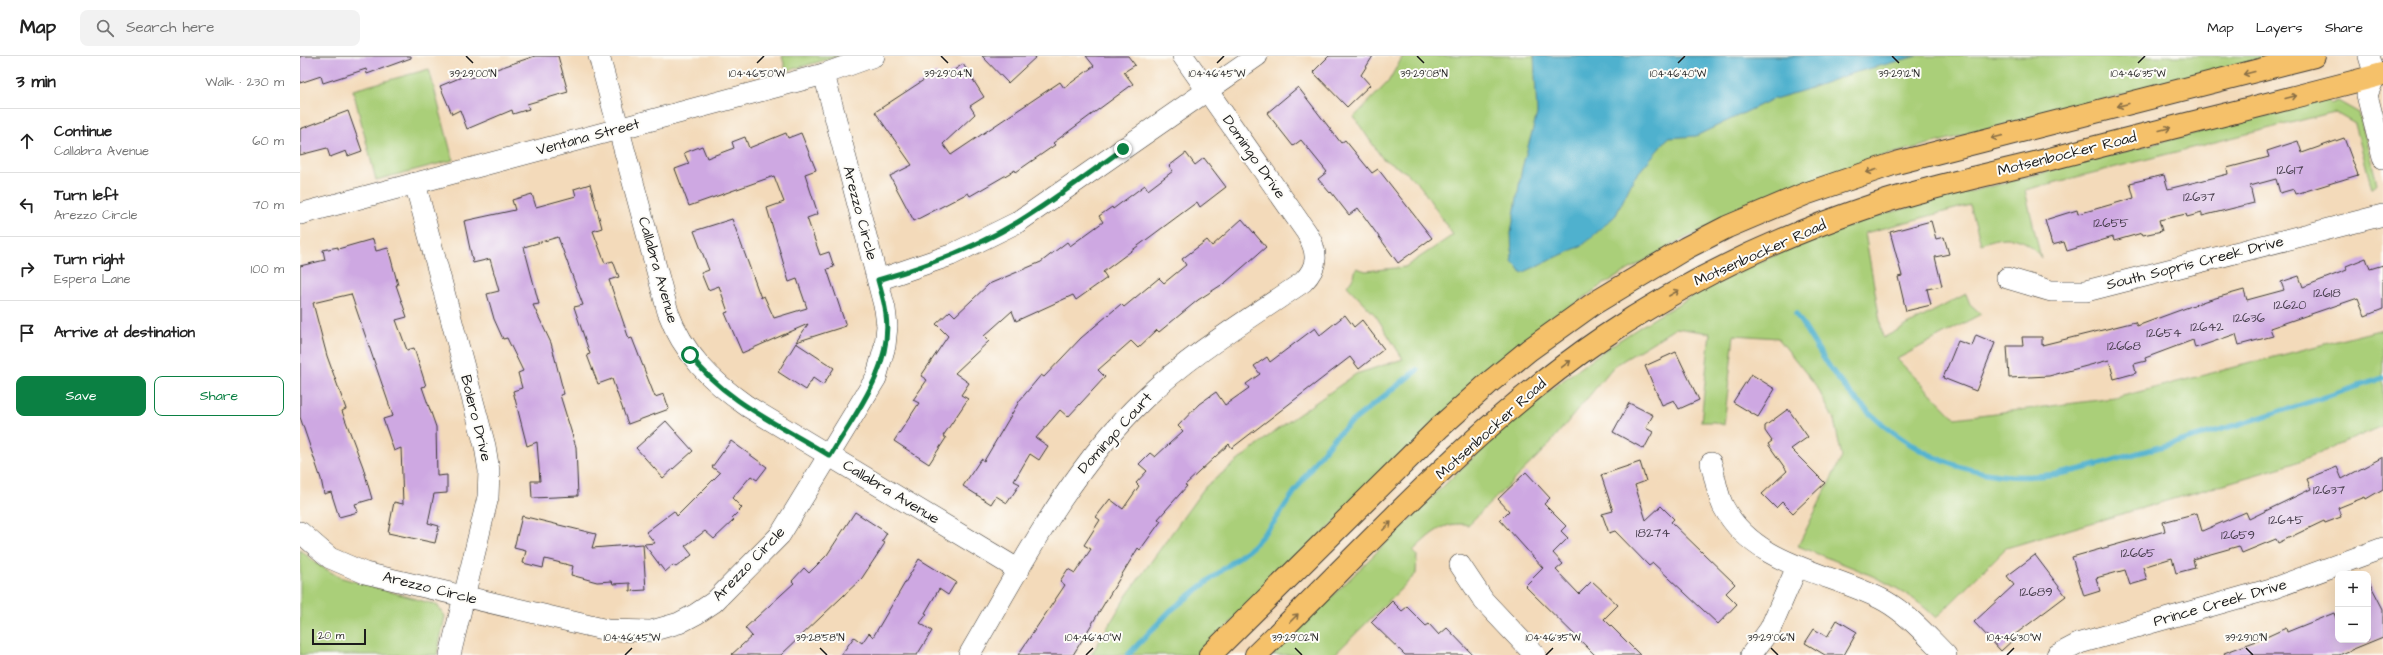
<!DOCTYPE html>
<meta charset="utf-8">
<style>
:root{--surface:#fff;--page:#f2f2f2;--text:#222;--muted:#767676;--line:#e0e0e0;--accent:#0b8043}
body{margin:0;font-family:"Architects Daughter",sans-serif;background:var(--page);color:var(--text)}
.controls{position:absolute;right:12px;bottom:12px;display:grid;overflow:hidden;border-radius:8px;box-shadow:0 4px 16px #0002}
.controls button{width:36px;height:36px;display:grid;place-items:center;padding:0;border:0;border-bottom:1px solid var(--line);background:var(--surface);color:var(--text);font:20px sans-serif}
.scale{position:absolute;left:12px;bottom:10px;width:54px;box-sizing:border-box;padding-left:4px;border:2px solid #1c1c1c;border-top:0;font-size:11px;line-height:14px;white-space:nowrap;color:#1c1c1c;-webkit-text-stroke:3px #fdfcf7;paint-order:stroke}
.stop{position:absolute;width:12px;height:12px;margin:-9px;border:3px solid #0b8043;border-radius:50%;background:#fff}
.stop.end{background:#0b8043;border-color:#fff;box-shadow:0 1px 4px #0008}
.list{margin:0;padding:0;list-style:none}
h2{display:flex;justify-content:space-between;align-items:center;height:52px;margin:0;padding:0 16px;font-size:17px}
h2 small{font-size:13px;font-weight:400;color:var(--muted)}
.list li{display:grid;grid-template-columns:26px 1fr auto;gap:12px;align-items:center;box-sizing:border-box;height:64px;padding:0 16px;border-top:1px solid var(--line)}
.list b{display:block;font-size:15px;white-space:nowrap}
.list p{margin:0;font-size:13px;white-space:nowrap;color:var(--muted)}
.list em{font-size:13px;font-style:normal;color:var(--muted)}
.actions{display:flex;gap:8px;padding:12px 16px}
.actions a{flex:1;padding:9px 0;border:1px solid var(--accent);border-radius:8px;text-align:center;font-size:14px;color:var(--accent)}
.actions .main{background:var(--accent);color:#fff}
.icon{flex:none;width:22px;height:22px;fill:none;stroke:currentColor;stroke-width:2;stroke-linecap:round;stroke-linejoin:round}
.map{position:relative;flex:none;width:2083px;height:599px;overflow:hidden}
header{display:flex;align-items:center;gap:24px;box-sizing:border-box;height:56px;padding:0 20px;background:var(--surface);border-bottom:1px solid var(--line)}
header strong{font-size:19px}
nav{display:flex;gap:22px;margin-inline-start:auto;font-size:14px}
.search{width:280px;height:36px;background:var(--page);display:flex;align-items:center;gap:10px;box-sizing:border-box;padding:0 14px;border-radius:8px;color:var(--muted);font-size:15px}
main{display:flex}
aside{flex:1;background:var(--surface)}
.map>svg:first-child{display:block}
.green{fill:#aacf79;stroke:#63764a}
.water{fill:#4fb1ce;stroke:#366675}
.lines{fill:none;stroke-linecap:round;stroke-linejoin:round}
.stream{stroke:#4fb1ce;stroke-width:5.5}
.building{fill:#cea8e2}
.minor-casing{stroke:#3c3834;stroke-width:22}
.major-casing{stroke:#3c3834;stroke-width:24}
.minor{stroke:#fff;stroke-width:21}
.major{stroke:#f5c16b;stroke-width:22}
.oneway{stroke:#886e44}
.route{stroke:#0b8043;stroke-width:5}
.ticks{fill:none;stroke:#1c1c1c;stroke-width:1.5}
.labels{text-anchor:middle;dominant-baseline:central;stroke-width:4;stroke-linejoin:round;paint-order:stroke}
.number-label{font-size:13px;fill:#483f4e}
.street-label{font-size:15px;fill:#1c1c1c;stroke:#fdfcf7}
.ticks-label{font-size:10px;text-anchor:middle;fill:#1c1c1c;stroke:#fdfcf7;stroke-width:4;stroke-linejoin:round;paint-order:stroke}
</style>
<header>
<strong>Map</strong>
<div class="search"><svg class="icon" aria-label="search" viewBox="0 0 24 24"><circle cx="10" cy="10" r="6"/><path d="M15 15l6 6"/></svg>Search here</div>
<nav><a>Map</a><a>Layers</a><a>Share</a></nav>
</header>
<main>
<aside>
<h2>3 min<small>Walk · 230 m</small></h2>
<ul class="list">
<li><svg class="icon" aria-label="ahead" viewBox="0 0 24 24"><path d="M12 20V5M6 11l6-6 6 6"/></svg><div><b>Continue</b><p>Callabra Avenue</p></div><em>60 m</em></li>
<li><svg class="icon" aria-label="left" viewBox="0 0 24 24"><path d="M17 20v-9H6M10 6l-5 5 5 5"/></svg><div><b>Turn left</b><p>Arezzo Circle</p></div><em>70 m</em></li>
<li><svg class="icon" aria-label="right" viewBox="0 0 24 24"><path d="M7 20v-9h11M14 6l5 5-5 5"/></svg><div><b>Turn right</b><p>Espera Lane</p></div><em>100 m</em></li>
<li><svg class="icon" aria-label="arrive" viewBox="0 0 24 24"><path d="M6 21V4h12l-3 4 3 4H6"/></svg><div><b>Arrive at destination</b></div></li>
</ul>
<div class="actions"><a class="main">Save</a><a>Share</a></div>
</aside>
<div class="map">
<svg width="2083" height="599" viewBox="0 0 2083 599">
<rect width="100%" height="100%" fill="#fdfcf7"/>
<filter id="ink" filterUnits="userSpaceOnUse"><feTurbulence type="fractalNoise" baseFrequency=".025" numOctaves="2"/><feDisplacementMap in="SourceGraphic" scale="8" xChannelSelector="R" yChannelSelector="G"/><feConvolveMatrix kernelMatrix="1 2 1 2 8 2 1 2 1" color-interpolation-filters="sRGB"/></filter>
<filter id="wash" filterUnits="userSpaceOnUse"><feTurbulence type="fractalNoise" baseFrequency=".012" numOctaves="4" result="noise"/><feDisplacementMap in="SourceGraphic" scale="16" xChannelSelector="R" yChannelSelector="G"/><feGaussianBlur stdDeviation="0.9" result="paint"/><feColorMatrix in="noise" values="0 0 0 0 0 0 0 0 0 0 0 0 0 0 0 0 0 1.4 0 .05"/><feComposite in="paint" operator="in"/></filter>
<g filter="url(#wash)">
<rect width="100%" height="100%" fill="#f3daba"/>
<g class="green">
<path d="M482,0H540L486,15Z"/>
<path d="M1103,0H1973L1583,100L1494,131L1377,186L1299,231L1221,287L897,599H791L827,539L905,431L975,375L1056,318L1103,303L1076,260L1047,230L1054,220L1056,212L1066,215L1105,211L1153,179L1121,131L1107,117L1082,102L1054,61L1088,26Z"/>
<path d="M129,13L153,104L76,124L53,34Z"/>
<path d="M2027,43L2030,48L2038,45L2059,57L2077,127L2072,133L2055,68L2034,56L1725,134L1741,202C1727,179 1703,178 1681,188L1670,149L1565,177L1583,282L1666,238L1670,248L1681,258L1597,303L1655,362L1815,342L2083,273V370L1992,408L1706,492L1636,562C1597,523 1547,511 1498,490L1542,401L1534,364L1517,331L1478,282L1434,279L1424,369L1414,366H1401L1410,277L1376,272L1314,310L1246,392L1168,469C1144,464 1129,479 1113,495L1117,499L1116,518L1034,599H973C1018,554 1064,509 1109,464C1151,423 1192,381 1238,344C1340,261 1458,198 1584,158Z"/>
<path d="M0,494L16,507L39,521L137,549L145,560L137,599H0Z"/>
</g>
<path class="water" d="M1234,0H1617L1553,17L1505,34L1471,44L1396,80L1368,82L1334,122L1316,159L1283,189L1222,217L1212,205L1211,177L1222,112L1237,58Z"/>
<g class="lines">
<g class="stream">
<path d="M1496,258C1509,278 1521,300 1536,320C1591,391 1667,431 1758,418C1788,413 1819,402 1849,394C1928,373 2005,348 2083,322"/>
<path d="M828,599L870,555L953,490L974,466L1017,403L1034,382L1049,368L1117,314"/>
</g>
</g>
<g id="blocks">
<g class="building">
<path d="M0,0H111V2L67,18L66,13L23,27L21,20L0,27Z"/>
<path d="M235,0H258L268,36L227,48L229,53L213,58L212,54L167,73L160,54L152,58L140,30L169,18L170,22Z"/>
<path d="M682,0H737L708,27Z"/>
<path d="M786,0H828L835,9L824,16L833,28L753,87L755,89L716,116L715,114L670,140L668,137L614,165L590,120L612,109L575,56L636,16L641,23L663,8L684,41L670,50L675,58L643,88L651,99L760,26L764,32L794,10Z"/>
<path d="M1029,0H1073L1061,19L1070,29L1047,51L1013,16Z"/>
<path d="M998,31L1041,87L1045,84L1072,117L1078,113L1132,182L1098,207L1058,152L1049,159L1031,136L1030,137L1018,123L1027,116L1001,84L993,90L967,57Z"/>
<path d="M48,55L62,95L48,100L46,95L30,101L27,92L0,99V73Z"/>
<path d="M486,77L488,82L501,77L516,114L505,118L518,158L507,162L520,199L529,196L534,211L527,213L546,270L496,286L508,268L442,297L425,257L428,256L419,230L408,234L401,217L409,214L394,175L432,163L461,242L464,240L474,262L507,252L497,223L489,226L467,152L484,146L474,120L389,150L375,113L389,108L384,97L402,90L407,102L434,92L432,86L445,81L449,92Z"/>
<path d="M2044,82L2058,119L1996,138L1994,133L1980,137L1976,123L1950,130L1954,147L1902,160V157L1887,161L1886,158L1859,164L1862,175L1843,179L1842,177L1814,185L1813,181L1767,195L1764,186L1752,189L1745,164L1777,154L1778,158L1834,142L1830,127L1864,119L1868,133L1928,118L1927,112L1969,101L1967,95L1998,85L2002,97Z"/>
<path d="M886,97L895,109L904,102L926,131L900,151L897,146L803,216L807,222L776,244L773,239L716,265L712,255L684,280L689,285L655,317L669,327L661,339L668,343L643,380L646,382L629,408L594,385L619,347L613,344L627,324L621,320L648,280L636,268L650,255L655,260L689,228L741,206L767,186L770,190L803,166L799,160L812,151L813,153L845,129L848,134L873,115L869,110Z"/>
<path d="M290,128L302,172L293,175L305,207L313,205L319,221L309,224L329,283L332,282L355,341L364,338L369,353L328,368L312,323L298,328L287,299L290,298L274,251L283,249L258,181L224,191L239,248L233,249L251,287L264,338L260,339L276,391L278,440L232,442L231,425H240L237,386L227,390L213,335L222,332L218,317L223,315L207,282L203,283L194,263L187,238L199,235L190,203L173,207L164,165L215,154L212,144L232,138L236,151L276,140L274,133Z"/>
<path d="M942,163L966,191L926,226L898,244L859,276L857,274L838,292L831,285L798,314L805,321L768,361L760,354L736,382L748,390L739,404L730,398L714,425L720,428L707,447L696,440L691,448L663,430L681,403L684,405L720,344L741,319L744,321L781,282L821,248L824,251L859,222L864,227L886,209L882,203L907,184L912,190Z"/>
<path d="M1631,165L1636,183L1644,181L1649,198L1635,201L1642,230L1627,233L1631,249L1606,255L1598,221L1602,220L1590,176Z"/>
<path d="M73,183L76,195L88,192L98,229H96L107,261L96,264L107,294L114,292L126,330L122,331L136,371L137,420L147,419V437L134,438L128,467L139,470L135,487L88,477L94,446L103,448L101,392L94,395L83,363L93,360L51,238L13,247L27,300L46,353L42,355L63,411L72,443L55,448L58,456L39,461L31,436L24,438L21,423L0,361V210L25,204L23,194L38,191V193Z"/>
<path d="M2066,202L2070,213L2083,209V253L2065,260L2058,242L1970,272L1973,280L1939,289L1936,278L1895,292L1893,284L1845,302L1846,305L1834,308L1836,317L1814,323L1809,304L1749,320L1709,322L1707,290H1723L1722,281H1742V289L1835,266L1837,270L1905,245L1944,234L1947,244L1984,234L1981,226L1999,220L2003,231L2047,214L2046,210Z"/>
<path d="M1045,259L1054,271L1062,264L1084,293L1059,313L1050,301L932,392L929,388L885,429L887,430L858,463L861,465L840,494L838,492L773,599H718L765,529L760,525L768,513L775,517L791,493L784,489L800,464L796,461L810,443L823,453L839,430L836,427L847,415L839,408L850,397L855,401L883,375L878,370L899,348L916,336L925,349L949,332L946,328L960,318L954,310L967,301L970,306L1015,272L1020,279Z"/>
<path d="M1676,279L1695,287L1676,335L1643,322L1658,285L1672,290Z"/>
<path d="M496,287L534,312L523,329L513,322L506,334L478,316Z"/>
<path d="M1376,296L1399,344L1379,353L1374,344L1362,349L1345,310Z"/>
<path d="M1451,318L1475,333L1458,361L1433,346Z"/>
<path d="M1329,347L1353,359L1346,372L1353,376L1344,393L1313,376Z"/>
<path d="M1488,353L1508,381L1491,393L1525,427L1493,457L1482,446L1476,452L1462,438L1487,415L1468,388L1472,385L1465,375V370Z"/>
<path d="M366,365L393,395L363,422L336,392Z"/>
<path d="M431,385L467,411L457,424L451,420L432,442L442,452L432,462L434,464L414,483L405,475L385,490L392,499L376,511L373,509L365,516L344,488L355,487L346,476L374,455L377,460L420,417L412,411Z"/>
<path d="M2083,401V433L2066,443L2065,441L2038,452L2041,461L2025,467L2024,465L1978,487L1976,483L1942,497L1939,490L1893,503L1895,512L1876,517L1872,502L1843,511L1847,524L1830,529L1825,514L1796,522L1800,535L1784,540L1772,501L1865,475L1863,466L1897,457L1902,475L1946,456L1949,463L2011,433L2007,423L2037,411L2042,423Z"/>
<path d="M1340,406L1346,425L1335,429L1346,464L1361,450L1374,463L1371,466L1435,528L1426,537L1437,548L1418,568L1353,507L1349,510L1315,475L1309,477L1302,458L1313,455L1301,419Z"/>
<path d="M1226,416L1250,442L1244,448L1266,470L1261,475L1268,482L1253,497L1263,508L1256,514L1279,538L1292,525L1318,549L1304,563L1340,599H1295L1225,530L1243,512L1200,464L1209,455L1198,443Z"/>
<path d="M555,456L587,477L582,485L585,487L562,522L481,599H431L452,580L445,572L494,527L492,525L504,512L509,517L527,499Z"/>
<path d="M222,460L296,478L292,492L343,488L346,534L330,535V527L313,528L312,525L297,526L271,519L273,510L245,503L243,512L223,507L226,495L214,492Z"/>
<path d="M1735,499L1766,540L1713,580L1715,582L1701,595L1674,566L1714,529L1707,520Z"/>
<path d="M619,503L656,526L648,539L639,533L625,557L627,558L620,567L632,575L617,599H541L554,581L562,587L569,577L573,581Z"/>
<path d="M2068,524L2083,553V581L2039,599H1925L1924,597L1962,583L1986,572L1987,576L2034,557L2038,568V584H2068Z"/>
<path d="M1092,545L1102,555L1107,551L1126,570L1129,568L1139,579L1147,572L1173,599H1105L1071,566Z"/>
<path d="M1537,564L1557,576L1544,599H1525L1505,587L1514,573L1527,581Z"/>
</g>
</g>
</g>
<g filter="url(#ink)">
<use href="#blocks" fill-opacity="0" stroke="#3c3834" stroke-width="1"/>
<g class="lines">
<defs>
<g id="minor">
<path d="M299,0L368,256C383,297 411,325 447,350L719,514"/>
<path d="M2069,0L2075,20"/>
<path d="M2075,20L2067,39L2083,102"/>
<path d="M115,127L185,390L189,415L188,441L150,599"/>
<path d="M0,158L524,18L574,0"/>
<path d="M1707,222L1751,235H1786L2083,159"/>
<path d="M578,224L651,199L718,166L957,0"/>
<path d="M1411,407C1415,421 1417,437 1423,450C1455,511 1531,516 1585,545C1608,558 1627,580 1646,599"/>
<path d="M0,476L30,502L65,517L307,574L351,575L379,567L396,558L414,546L480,479L576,322L585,290L587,270L585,253L524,18"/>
<path d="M1160,509L1184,545L1235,599"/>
<path d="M669,599C721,510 769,415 844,343C891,298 949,263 1003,226C1019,210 1018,196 1007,177L883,0"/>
<path d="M1451,599L1470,573L1497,511"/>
<path d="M1757,599L1780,587L1974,532L2083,492"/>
</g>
<g id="major">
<path d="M910,599L1140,371L1190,326L1229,294L1293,248L1386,192L1427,171L1505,138L1596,107L2014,0"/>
<path d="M956,599C1067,491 1174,369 1302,282C1387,224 1480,180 1577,148C1629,131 1682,120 1735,107C1851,76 1967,49 2083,18"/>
</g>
</defs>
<use href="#minor" class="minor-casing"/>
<use href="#major" class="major-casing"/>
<use href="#minor" class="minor"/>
<use href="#major" class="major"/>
</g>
<defs><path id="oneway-shaft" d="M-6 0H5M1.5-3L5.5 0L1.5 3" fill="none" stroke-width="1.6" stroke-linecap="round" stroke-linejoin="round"/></defs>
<g class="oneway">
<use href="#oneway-shaft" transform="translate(1949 17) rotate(166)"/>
<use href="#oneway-shaft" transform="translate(1991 41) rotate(-14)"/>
<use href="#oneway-shaft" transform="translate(1823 49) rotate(166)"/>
<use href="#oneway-shaft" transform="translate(1865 73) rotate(-14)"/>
<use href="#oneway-shaft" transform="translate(1697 81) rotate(166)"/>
<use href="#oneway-shaft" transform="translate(1572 115) rotate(163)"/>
<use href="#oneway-shaft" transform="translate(1374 237) rotate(-30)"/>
<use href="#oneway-shaft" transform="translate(1266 308) rotate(-37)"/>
<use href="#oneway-shaft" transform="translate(1087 470) rotate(-45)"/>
<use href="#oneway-shaft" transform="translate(994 562) rotate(-45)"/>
</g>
</g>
<g class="lines" filter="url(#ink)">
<path class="route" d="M390,299C425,346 482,370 530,400C555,358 593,311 586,259C585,247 581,235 578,224C627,210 675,192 718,166C754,144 788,118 823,93"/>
</g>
<path class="ticks" d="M166,0L173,7M641,0L648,7M1117,0L1124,7M1592,0L1599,7M457,7L464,0M917,7L924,0M1378,7L1385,0M1838,7L1845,0M520,592L527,599M995,592L1002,599M1471,592L1478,599M1946,592L1953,599M325,599L332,592M786,599L793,592M1246,599L1253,592M1707,599L1714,592"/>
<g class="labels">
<g class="number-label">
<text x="1990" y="114">12617</text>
<text x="1899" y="141">12637</text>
<text x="1811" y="167">12655</text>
<text x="2027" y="237">12618</text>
<text x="1990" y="249">12620</text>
<text x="1949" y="262">12636</text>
<text x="1907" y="271">12642</text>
<text x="1864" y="277">12654</text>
<text x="1824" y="290">12668</text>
<text x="2029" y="434">12637</text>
<text x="1986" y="464">12645</text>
<text x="1353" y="477">18274</text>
<text x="1938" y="479">12659</text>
<text x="1838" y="497">12665</text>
<text x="1736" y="536">12689</text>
</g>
<g class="street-label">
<text transform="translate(288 81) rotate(-15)">Ventana Street</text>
<text transform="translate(1767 98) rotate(-14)">Motsenbocker Road</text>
<text transform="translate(954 101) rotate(55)">Domingo Drive</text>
<text transform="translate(560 157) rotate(75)">Arezzo Circle</text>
<text transform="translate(1460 197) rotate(-24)">Motsenbocker Road</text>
<text transform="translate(1895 207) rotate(-14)">South Sopris Creek Drive</text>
<text transform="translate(358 214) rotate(74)">Callabra Avenue</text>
<text transform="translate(176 362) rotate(76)">Bolero Drive</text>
<text transform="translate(1191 373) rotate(-42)">Motsenbocker Road</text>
<text transform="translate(815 377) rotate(-48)">Domingo Court</text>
<text transform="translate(591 436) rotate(31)">Callabra Avenue</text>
<text transform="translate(449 508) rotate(-46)">Arezzo Circle</text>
<text transform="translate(130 532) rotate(14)">Arezzo Circle</text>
<text transform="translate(1920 547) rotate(-16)">Prince Creek Drive</text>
</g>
</g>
<g class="ticks-label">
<text x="173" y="21">39°29'00"N</text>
<text x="457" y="21">104°46'50"W</text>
<text x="648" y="21">39°29'04"N</text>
<text x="917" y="21">104°46'45"W</text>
<text x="1124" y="21">39°29'08"N</text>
<text x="1378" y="21">104°46'40"W</text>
<text x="1599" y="21">39°29'12"N</text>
<text x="1838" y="21">104°46'35"W</text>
<text x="1253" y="585">104°46'35"W</text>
<text x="1714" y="585">104°46'30"W</text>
<text x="332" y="585">104°46'45"W</text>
<text x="520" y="585">39°28'58"N</text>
<text x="793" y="585">104°46'40"W</text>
<text x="995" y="585">39°29'02"N</text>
<text x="1471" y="585">39°29'06"N</text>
<text x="1946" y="585">39°29'10"N</text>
</g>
</svg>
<div class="controls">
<button>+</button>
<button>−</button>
</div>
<div class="scale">20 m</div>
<div class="stop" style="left:390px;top:299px"></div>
<div class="stop end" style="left:823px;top:93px"></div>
</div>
</main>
